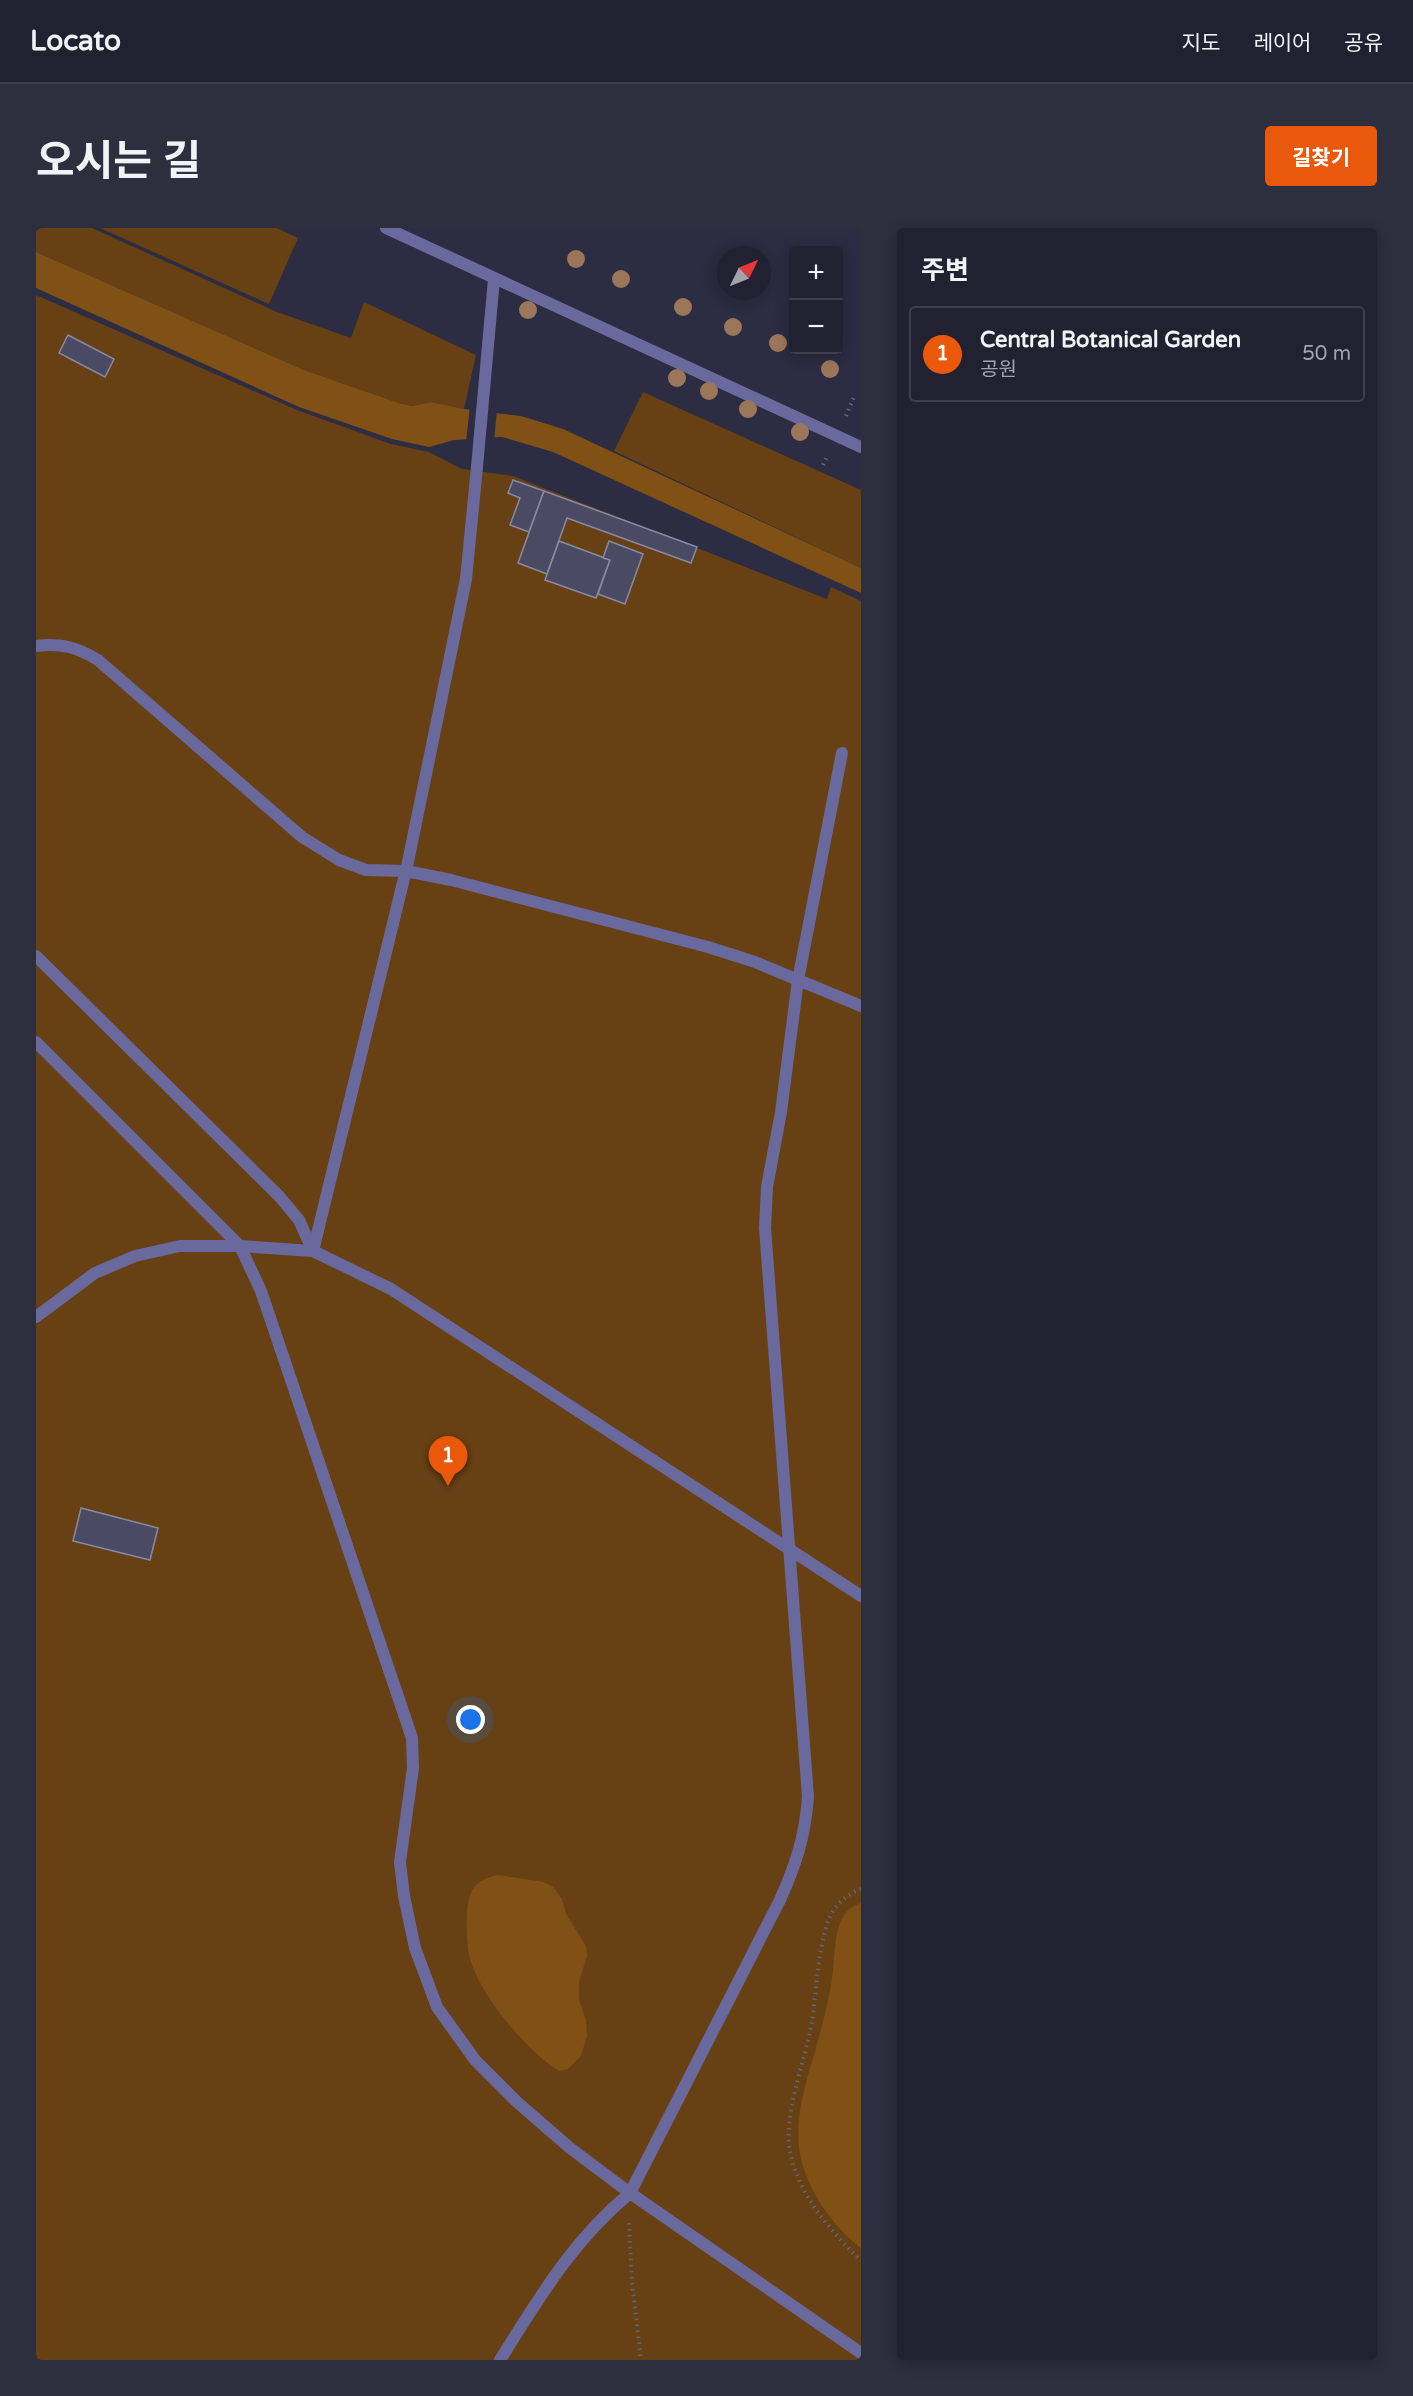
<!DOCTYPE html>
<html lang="ko">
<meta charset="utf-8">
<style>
:root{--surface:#212132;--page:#2d2e3e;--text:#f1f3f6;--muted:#a2a3ac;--line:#3e3e4d;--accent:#ea580c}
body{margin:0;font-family:"Varela Round","Noto Sans KR",sans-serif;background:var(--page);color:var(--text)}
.controls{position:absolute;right:18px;top:18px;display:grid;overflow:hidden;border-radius:6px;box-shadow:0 3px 15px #0003}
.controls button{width:54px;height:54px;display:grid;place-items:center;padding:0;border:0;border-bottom:2px solid var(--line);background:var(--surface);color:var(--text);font:30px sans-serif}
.compass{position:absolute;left:681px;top:18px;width:54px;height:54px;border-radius:50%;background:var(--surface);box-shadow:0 3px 15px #0003;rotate:47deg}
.you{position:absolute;left:435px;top:1492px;width:21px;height:21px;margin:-15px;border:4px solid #fff;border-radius:50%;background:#1a73e8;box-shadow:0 0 0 9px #1a73e833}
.badge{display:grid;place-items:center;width:39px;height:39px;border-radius:50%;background:var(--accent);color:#fff;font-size:20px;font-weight:700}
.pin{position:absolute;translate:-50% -50px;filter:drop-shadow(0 2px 3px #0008)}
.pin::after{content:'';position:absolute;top:32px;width:21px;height:18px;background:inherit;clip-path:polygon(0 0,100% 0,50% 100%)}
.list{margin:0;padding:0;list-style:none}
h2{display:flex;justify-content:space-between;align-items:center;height:78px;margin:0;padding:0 24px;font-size:26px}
h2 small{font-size:20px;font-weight:400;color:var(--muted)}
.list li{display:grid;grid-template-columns:39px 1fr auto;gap:18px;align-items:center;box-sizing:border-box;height:96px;margin:0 12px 12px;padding:0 12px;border:2px solid var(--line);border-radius:6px}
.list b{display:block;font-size:22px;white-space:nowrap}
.list p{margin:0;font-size:20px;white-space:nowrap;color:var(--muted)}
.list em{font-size:20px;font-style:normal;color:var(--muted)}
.map{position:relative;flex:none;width:825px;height:2132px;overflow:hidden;border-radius:6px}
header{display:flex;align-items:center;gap:36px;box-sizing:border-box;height:84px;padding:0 30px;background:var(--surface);border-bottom:2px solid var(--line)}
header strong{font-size:28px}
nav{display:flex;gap:33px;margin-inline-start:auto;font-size:21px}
.intro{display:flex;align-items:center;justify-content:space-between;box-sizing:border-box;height:144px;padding:0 36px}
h1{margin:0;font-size:42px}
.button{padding:15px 27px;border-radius:6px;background:var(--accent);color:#fff;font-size:21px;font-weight:700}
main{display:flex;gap:36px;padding:0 36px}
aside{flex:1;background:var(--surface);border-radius:6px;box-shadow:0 3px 15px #0003}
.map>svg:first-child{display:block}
.green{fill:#674114}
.water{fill:#815015}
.pier{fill:#2c2c42}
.building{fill:#4a4b63;stroke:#8889a4;stroke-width:1.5}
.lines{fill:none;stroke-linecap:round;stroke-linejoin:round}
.path{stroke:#636478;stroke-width:4;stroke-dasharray:1.5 4.5;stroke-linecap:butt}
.service{stroke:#6a699e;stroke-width:12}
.minor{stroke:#6a699e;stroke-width:12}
.tree{fill:#9c7659}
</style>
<header>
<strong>Locato</strong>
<nav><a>지도</a><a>레이어</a><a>공유</a></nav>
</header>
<div class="intro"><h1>오시는 길</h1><a class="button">길찾기</a></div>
<main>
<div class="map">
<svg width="825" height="2132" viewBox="0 0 825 2132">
<rect width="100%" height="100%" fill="#2c2c42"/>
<g class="green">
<path d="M0,0H56L241,84L315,110L328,74L440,127L428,181L395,174L376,178L363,175L268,142L0,24Z"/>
<path d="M64,0H241L262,10L233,76Z"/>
<path d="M0,67L261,182L355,216L393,224L426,241L477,248L791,371L795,359L825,373V2132H0Z"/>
<path d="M607,164L825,262V340L578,223Z"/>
</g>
<g class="water">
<path d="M0,24L268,142L363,175L376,178L395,174L428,181L485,188L527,201L825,340V365L517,224L466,209L418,212L393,219L356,211L263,179L0,60Z"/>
<path d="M462,1647L508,1654L517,1659L526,1671L530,1686L550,1718L551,1728L543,1754V1772L550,1792L551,1808L545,1828L532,1841L523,1843C490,1823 442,1765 433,1727C431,1715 430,1698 431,1685C433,1662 438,1652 462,1647Z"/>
<path d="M825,1675V2020C796,1998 771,1962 764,1926C757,1885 774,1844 784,1805C789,1788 793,1769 796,1751C799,1732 797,1706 807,1689C811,1682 818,1677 825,1675Z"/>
</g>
<path class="pier" d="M434,178L461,182L458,213L430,214Z"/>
<g class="building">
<path d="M32,107L78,131L69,149L23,125Z"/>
<path d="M477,252L508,263L493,304L474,297L484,270L472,265Z"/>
<path d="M508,263L661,319L655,335L531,290L511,346L482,335Z"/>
<path d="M523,313L574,332L560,370L509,352Z"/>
<path d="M573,313L607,326L589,376L562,366L574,332L567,330Z"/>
<path d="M45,1280L122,1300L114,1332L37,1313Z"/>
</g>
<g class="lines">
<g class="path">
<path d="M810,188L818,169"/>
<path d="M787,237L792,227"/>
<path d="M825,1661C811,1666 798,1678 793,1691C781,1722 781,1765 775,1799C768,1834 747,1890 754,1924C763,1968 794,2002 825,2033"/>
<path d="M593,1995L596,2054L605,2132"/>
</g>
<path class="service" d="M441,239L458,51"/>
<g class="minor">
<path d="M350,0L825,219"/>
<path d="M0,418C25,415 41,419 62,432L266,609L303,632L330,642L370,643L415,652L672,719L719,734L825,778"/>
<path d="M0,728L243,968L263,992L277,1023"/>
<path d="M0,814L204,1018L225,1063L376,1510L377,1540L364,1634L368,1668L379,1720L401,1779L439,1832L481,1874L534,1920L594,1965L744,1672C760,1636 769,1609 772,1569L729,1000L731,959L745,884L762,752L806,525"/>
<path d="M277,1023L372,634L430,351L441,239"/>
<path d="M0,1089L59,1045L99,1028L144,1018H204L277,1023L355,1061L825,1368"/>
<path d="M464,2132C503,2070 537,2012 594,1965L825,2125"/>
</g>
</g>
<g class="tree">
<circle cx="540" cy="31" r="9"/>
<circle cx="585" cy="51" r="9"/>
<circle cx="647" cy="79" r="9"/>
<circle cx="492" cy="82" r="9"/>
<circle cx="697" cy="99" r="9"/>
<circle cx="742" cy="115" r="9"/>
<circle cx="794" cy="141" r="9"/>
<circle cx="641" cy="150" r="9"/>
<circle cx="673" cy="163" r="9"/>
<circle cx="712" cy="181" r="9"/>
<circle cx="764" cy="204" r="9"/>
</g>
</svg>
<div class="controls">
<button>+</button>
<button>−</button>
</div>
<svg class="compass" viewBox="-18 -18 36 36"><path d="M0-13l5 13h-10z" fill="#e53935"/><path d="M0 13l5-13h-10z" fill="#a2a3ac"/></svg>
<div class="you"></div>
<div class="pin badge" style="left:412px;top:1258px">1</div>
</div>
<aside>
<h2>주변<small></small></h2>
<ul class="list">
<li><span class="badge">1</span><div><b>Central Botanical Garden</b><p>공원</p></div><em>50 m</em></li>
</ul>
</aside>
</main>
